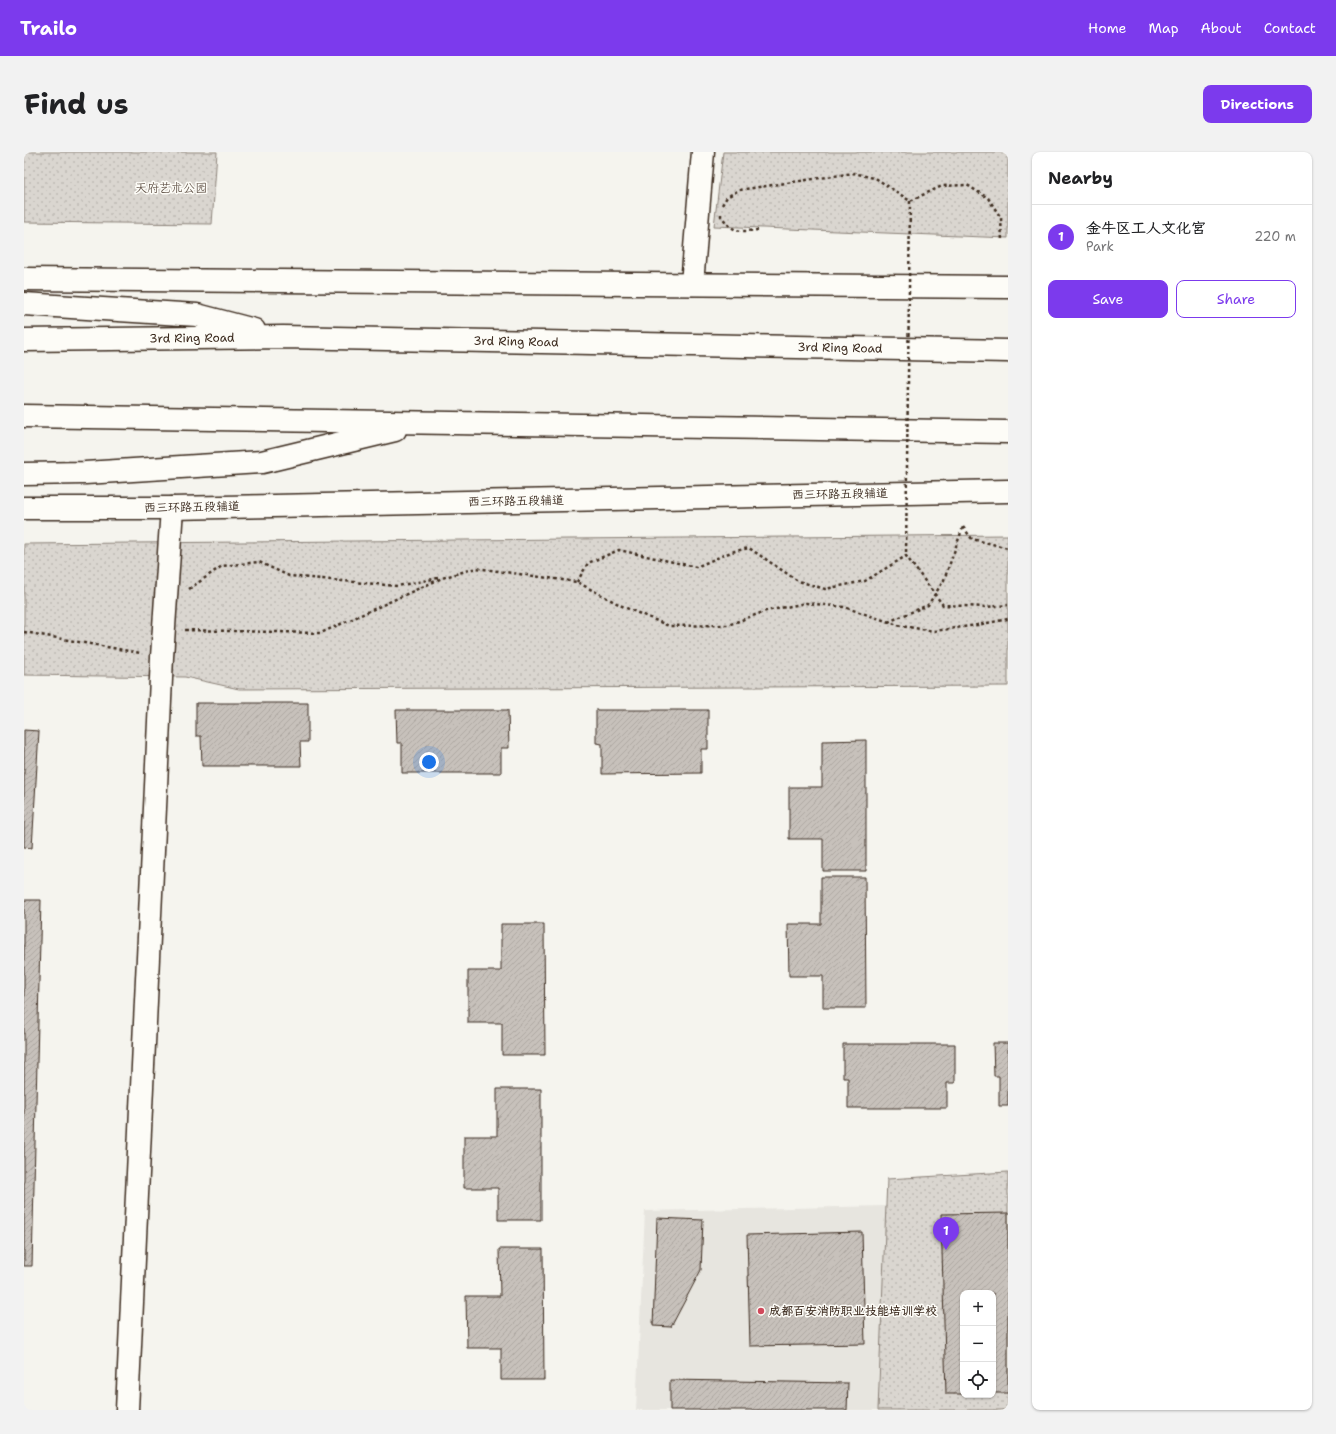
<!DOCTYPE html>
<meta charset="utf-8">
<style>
:root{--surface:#fff;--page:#f2f2f2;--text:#202124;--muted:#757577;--line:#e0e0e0;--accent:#7c3aed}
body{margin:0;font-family:"Shantell Sans","LXGW WenKai TC",sans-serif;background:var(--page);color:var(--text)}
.controls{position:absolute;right:12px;bottom:12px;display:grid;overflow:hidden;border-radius:8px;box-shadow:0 1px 3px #0004}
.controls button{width:36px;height:36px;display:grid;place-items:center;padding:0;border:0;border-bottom:1px solid var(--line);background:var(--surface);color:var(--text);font:20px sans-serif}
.you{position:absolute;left:405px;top:610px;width:14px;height:14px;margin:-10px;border:3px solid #fff;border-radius:50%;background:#1a73e8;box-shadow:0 0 0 6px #1a73e833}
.badge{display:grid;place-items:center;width:26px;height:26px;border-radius:50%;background:var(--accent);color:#fff;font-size:13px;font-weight:700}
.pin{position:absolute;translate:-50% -33px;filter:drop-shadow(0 1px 2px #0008)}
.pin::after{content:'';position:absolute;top:21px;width:14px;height:12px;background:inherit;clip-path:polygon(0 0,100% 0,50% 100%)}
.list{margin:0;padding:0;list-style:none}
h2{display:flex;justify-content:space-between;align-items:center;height:52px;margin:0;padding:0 16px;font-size:17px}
h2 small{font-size:13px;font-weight:400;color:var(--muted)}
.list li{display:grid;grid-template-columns:26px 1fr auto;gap:12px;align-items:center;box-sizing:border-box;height:64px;padding:0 16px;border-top:1px solid var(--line)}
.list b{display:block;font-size:15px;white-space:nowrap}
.list p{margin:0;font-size:13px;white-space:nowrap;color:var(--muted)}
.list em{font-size:13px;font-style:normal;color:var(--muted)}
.actions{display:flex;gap:8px;padding:12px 16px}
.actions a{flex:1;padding:9px 0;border:1px solid var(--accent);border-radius:8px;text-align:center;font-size:14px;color:var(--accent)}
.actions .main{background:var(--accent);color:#fff}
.icon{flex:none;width:22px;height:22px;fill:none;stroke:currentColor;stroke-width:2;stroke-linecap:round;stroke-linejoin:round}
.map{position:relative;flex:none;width:984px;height:1258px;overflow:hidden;border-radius:8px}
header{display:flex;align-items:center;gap:24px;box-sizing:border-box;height:56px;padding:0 20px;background:var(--accent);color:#fff}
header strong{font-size:19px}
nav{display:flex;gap:22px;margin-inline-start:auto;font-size:14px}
.intro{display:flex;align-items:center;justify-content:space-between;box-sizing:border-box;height:96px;padding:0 24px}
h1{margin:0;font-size:28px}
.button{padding:10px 18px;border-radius:8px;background:var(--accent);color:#fff;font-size:14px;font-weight:700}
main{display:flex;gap:24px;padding:0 24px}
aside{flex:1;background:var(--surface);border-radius:8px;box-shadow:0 1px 3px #0004}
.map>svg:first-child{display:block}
.built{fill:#e7e5df}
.grass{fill:url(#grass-dots);stroke:#8a8077;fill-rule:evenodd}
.building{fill:url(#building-hatch);stroke:#3b2a1e}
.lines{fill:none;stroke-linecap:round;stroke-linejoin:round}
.street-casing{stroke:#3b2a1e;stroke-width:25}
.secondary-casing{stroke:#3b2a1e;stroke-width:25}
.highway-casing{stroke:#3b2a1e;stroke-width:25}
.path{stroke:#3b2a1e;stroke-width:2.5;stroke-dasharray:3 3;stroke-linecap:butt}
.street{stroke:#fdfcf7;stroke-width:22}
.secondary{stroke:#fdfcf7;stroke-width:22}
.highway{stroke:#fdfcf7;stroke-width:22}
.path-bridge{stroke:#3b2a1e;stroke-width:2.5;stroke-dasharray:3 3;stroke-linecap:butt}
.poi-dot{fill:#d1495b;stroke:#fdfcf7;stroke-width:1.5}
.labels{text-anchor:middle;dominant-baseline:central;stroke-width:3;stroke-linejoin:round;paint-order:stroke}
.park-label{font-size:12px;fill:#63554a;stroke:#fdfcf7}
.street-label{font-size:12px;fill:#3b2a1e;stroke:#fdfcf7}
.poi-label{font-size:12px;font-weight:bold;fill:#3b2a1e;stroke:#fdfcf7;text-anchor:start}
</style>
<header>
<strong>Trailo</strong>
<nav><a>Home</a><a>Map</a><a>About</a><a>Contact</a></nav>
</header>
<div class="intro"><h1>Find us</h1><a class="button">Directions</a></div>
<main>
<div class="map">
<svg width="984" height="1258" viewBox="0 0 984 1258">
<defs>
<pattern id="grass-dots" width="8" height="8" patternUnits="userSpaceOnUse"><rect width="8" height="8" fill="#dad6d0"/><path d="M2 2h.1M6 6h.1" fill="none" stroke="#bcb8b2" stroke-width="1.8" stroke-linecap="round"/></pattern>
<pattern id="building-hatch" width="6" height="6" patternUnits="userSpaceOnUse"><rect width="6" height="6" fill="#c7c1bb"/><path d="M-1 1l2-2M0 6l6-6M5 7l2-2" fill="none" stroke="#aca6a0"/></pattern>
</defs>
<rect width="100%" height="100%" fill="#f5f4ee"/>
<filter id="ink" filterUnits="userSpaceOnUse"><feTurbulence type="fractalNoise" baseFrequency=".025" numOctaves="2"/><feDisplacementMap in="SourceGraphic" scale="8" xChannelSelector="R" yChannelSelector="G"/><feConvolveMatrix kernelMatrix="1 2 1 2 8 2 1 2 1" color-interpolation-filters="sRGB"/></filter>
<g filter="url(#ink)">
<path class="built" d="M862,1054L854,1258H612L621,1059Z"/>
<g class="grass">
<path d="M0,0H193L188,72L0,70Z"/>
<path d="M699,0H984V86L690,74Z"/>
<path d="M984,383V534L215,537L161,525L0,523V392Z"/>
<path d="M984,1020V1258H854L863,1027ZM939,1141H969V1243H939Z"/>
</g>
<g class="building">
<path d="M172,551H284V590H276L277,614H178L177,584H172Z"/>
<path d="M372,558H484L485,596H477V621H378V591H373Z"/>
<path d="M572,558H684V597H677V621L578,622V592L572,591Z"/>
<path d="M0,578L15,579L8,696L0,695Z"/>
<path d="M842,588V719H799V687H765V635H798V589Z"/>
<path d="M797,725H841L842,856H799V824H765L764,772H797Z"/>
<path d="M0,748H17L8,1114H0Z"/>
<path d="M477,772H520L521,903H478V871H444V819H477Z"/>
<path d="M969,891H984V954H975V924H970Z"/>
<path d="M819,892H931V931H923V956H824V926H819Z"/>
<path d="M473,937H517V1068H474V1036H440V984H473Z"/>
<path d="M984,1061V1241H969V1141H939V1242H922L917,1062Z"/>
<path d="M633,1066L679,1068L677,1118L647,1175L629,1174Z"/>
<path d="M838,1080L841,1192L726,1194L723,1083Z"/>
<path d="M475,1097H519L520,1228H477V1196H443L442,1144H476Z"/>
<path d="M646,1228L824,1231L823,1258H646Z"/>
</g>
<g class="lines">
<defs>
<path id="street" d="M668,132L679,0"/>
<g id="secondary">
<path d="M0,127L984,135"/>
<path d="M0,356H148L984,339"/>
<path d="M103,1258L138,505L148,356"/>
</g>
<g id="highway">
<path d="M0,152L173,163L230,178"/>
<path id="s1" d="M0,188L259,185L984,199"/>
<path d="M0,264L984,280"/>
<path d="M0,322L61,321L238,310L371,278"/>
</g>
</defs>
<use href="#street" class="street-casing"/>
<use href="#secondary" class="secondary-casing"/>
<use href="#highway" class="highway-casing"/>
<g class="path">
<path d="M698,53L703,45L715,38L830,21L853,27L886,49L918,34L943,33L964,46L977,66L978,90"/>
<path d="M697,62V64C710,81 714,80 734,78"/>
<path d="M939,375L948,387L984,396"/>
<path d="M553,430L564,411L595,398L672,415L707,400L725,396L774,429L801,437L841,429L882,404"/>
<path d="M165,437L198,414L235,410L265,424L373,434L414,426"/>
<path d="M864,470L904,453L920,428L939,375"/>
<path d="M161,478L297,481L418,426L452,416L553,430L600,455L645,474L704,473L742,459L782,451L820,455L877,474L910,479L953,473L984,467"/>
<path d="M0,480L116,501"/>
</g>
<use href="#street" class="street"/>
<use href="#secondary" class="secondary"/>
<use href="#highway" class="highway"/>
<path class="path-bridge" d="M886,49L882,404L919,453L962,455L984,453"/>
</g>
</g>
<circle class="poi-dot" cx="737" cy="1159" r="4"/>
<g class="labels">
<g class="park-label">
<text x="147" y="36">天府艺术公园</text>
</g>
<g class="street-label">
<text stroke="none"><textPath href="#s1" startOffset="168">3rd Ring Road</textPath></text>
<text stroke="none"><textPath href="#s1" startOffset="492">3rd Ring Road</textPath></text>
<text stroke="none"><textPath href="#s1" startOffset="816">3rd Ring Road</textPath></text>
<text transform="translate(816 342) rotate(-1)">西三环路五段辅道</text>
<text transform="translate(492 349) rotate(-1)">西三环路五段辅道</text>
<text transform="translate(168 355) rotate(-1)">西三环路五段辅道</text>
</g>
<g class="poi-label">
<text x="745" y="1159">成都百安消防职业技能培训学校</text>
</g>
</g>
</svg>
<div class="controls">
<button>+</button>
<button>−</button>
<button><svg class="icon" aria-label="locate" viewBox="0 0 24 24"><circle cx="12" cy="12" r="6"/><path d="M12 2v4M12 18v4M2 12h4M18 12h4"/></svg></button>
</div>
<div class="you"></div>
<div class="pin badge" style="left:922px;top:1098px">1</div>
</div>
<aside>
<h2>Nearby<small></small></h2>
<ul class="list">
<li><span class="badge">1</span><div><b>金牛区工人文化宫</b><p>Park</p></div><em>220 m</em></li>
</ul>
<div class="actions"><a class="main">Save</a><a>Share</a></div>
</aside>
</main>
